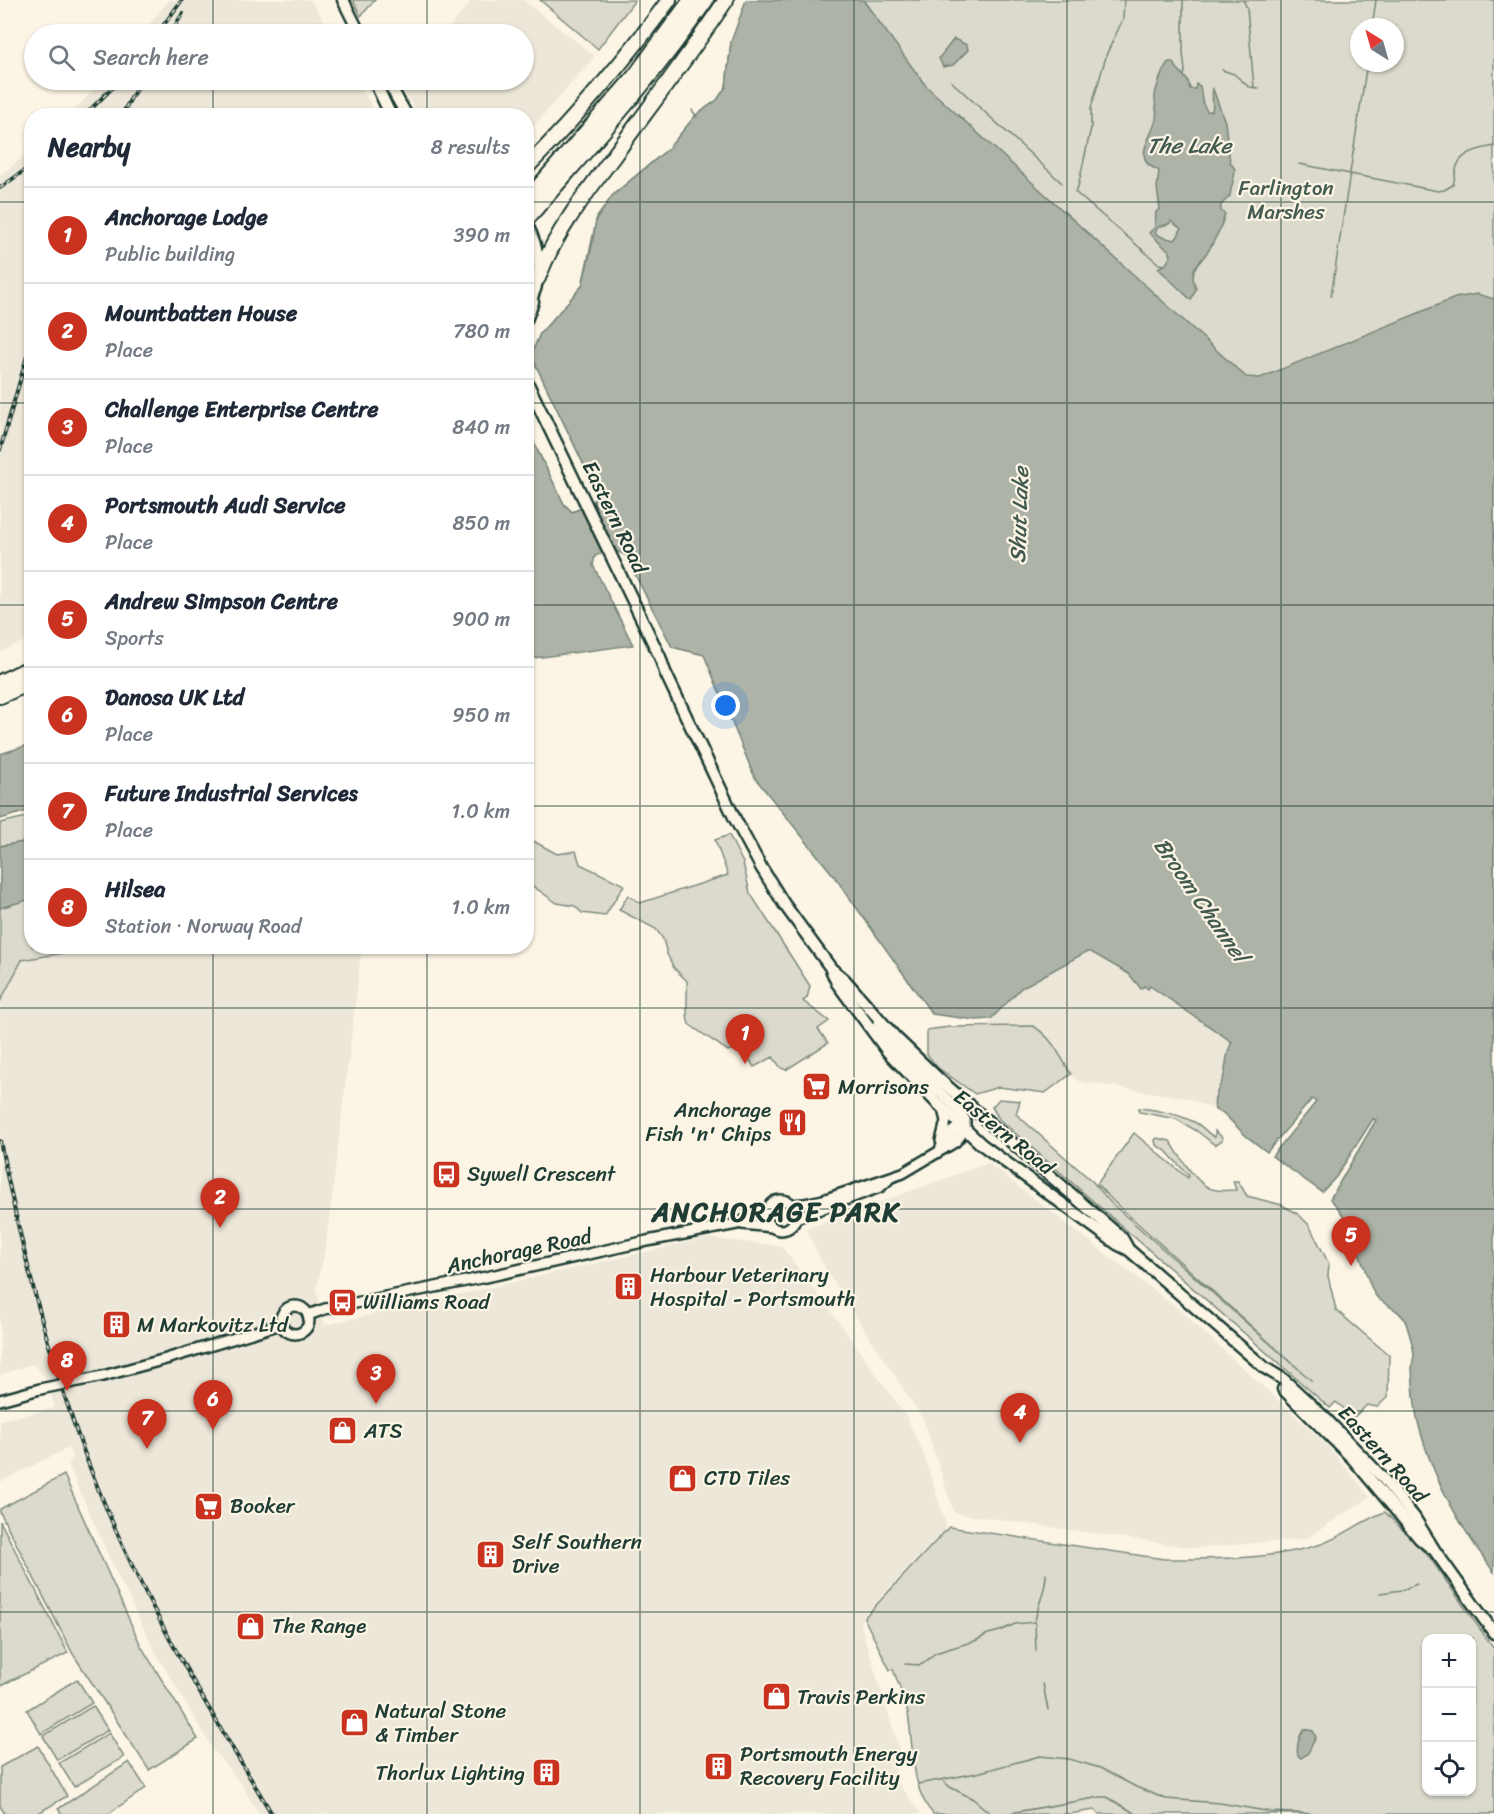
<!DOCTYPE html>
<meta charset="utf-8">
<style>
:root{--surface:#fff;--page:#f6f6f7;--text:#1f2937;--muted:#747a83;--line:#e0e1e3;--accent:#c8321e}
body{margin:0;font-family:Sriracha,sans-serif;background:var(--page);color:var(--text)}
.controls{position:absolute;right:18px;bottom:18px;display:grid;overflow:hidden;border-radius:12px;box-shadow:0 2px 4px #0004}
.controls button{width:54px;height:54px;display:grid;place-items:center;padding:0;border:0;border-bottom:2px solid var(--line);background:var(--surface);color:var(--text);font:30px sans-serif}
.compass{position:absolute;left:1350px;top:18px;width:54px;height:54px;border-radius:50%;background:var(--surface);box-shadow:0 2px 4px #0004;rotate:323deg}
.you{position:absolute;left:726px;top:706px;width:21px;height:21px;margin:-15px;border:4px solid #fff;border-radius:50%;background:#1a73e8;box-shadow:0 0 0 9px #1a73e833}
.badge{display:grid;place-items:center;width:39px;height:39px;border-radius:50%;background:var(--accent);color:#fff;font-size:20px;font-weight:700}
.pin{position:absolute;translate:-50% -50px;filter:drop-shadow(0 2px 3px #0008)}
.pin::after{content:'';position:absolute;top:32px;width:21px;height:18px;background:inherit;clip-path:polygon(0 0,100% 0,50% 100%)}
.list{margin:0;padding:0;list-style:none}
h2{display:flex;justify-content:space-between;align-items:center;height:78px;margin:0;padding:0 24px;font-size:26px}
h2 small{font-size:20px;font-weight:400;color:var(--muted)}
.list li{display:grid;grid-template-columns:39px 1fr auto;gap:18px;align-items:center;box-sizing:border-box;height:96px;padding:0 24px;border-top:2px solid var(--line)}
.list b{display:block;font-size:22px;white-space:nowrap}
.list p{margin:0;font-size:20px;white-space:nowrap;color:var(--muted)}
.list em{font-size:20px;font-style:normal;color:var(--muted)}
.icon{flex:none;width:33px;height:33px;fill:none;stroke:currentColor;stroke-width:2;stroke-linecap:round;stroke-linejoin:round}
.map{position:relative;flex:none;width:1494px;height:1814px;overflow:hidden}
.search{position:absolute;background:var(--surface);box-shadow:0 2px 4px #0004;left:24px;top:24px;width:510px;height:66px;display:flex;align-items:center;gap:15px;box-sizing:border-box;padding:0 21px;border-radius:33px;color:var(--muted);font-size:22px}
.panel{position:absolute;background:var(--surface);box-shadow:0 2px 4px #0004;left:24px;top:108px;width:510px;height:846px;border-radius:24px}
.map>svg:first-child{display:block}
.built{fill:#ece7d8}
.green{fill:#dcdacc;stroke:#7e8c80;stroke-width:1.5;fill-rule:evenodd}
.water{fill:#aeb3a7;stroke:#758479;stroke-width:1.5;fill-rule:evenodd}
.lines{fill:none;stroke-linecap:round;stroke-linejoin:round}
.stream{stroke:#758479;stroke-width:1.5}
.minor-casing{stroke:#1f3d34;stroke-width:14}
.major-casing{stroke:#1f3d34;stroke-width:15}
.highway-casing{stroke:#1f3d34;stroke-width:18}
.minor{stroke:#fcf5e5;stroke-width:9}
.major{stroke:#fcf5e5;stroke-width:10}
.highway{stroke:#fcf5e5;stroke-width:14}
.rail-casing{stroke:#1f3d34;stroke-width:4}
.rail{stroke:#fcf5e5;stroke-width:1.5;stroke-dasharray:4.5;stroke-linecap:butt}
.minor-bridge-casing{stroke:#1f3d34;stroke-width:14;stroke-linecap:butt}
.minor-bridge{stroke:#fcf5e5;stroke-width:9}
.grid{fill:none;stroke:#1f3d34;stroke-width:1.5;stroke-opacity:0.55}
.labels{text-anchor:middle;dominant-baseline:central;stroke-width:4.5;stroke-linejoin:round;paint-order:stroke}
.park-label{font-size:21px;fill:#455c52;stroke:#fcf5e5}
.street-label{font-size:21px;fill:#1f3d34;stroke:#fcf5e5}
.poi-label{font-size:21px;fill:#1f3d34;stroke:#fcf5e5;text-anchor:start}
.water-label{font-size:22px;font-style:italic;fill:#435a51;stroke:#fcf5e5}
.district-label{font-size:27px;font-weight:bold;letter-spacing:1.5px;fill:#1f3d34;stroke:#fcf5e5}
</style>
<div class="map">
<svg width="1494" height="1814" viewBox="0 0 1494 1814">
<rect width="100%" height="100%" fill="#fcf5e5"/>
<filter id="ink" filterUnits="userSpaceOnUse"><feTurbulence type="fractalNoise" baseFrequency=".0167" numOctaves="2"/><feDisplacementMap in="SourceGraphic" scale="12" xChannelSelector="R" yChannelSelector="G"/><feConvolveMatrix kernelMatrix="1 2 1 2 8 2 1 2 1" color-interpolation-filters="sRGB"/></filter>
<g filter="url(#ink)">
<g class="built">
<path d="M169,0H311L331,34H141Z"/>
<path d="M472,0H523L595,56L527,134L526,116L419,115L397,80H524V34H444Z"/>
<path d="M103,80H356L377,115H69Z"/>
<path d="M31,150V638L0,652V176Z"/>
<path d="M98,946L362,947L326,1245L316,1290L325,1325L707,1238L781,1246L828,1307L906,1416L922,1450L947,1527L863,1616L860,1623L899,1748L894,1777L921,1814H259L241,1784L214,1751L157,1655L114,1568L77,1485L68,1462L73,1458L68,1448L0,1482V1420L51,1409L55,1406L44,1375L32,1364L0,1375V1002L22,960Z"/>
<path d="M1089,951L1129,974L1141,989L1144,986L1148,989L1150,985L1233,1042L1227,1052L1224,1074L1215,1097V1110L1187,1098L1078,1081L1071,1074L1052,1042L1037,1028L1033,1026H986L1021,988Z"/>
<path d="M988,1163L1182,1312L1326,1444L1370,1497L1305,1539L1194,1548L954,1513L924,1421L826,1270L806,1229Z"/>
</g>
<g class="green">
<path d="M353,0H375L361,16Z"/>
<path d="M540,0H635L598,49Z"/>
<path d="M863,0H1494V1037L686,432L569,527L526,427L564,504L572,512L594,503L595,488L531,355L540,334L582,286L597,217L615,193L668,149L696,115L717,100L726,87L731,42L743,17L882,27ZM1359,27H1395V63H1359Z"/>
<path d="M31,816V841L0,846V823Z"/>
<path d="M729,835L743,863L750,893L810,986L807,998L803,1001L829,1021L818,1029L828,1043L786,1070L781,1068L773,1057L754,1067L749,1059L746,1061L739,1050L765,1037L764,1035L754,1041L728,1051C722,1046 690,1026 689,1024C685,1016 688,991 687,981L674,968L667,954L663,939L656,929L619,910L628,895L640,903L728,875L715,840Z"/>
<path d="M526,837L557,854L576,851L580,864L624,885L605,916L582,913L575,906L557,903L527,882Z"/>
<path d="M0,878L31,879L32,946L98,947L22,960L0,1002Z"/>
<path d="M1033,1026C1052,1037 1060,1056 1071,1074L1045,1093L999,1087L975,1094L937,1067L927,1054V1030L949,1027Z"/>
<path d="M999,1099L1020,1101L1016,1114L1093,1182L1111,1203L1312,1381L1114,1202L1097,1184L1134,1133L1188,1178L1189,1176L1165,1150L1156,1145L1155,1140L1157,1138L1170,1141C1180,1155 1197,1188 1216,1190C1222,1191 1230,1190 1236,1190L1233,1181H1238L1247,1196L1282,1205L1298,1214L1309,1225L1329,1264L1328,1276L1336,1310L1389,1355L1388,1397L1377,1407L1367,1405L1354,1417L1336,1402L1330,1408L999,1119L992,1107Z"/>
<path d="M1139,1108C1158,1110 1179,1114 1196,1123C1204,1127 1207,1134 1215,1137V1131L1222,1137V1140L1215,1145L1197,1131L1176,1119L1139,1112Z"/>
<path d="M64,1475L141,1646L198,1739L149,1770L73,1654L0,1512V1509Z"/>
<path d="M1385,1512L1430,1558L1494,1649V1814H1099L1094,1810L1070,1814H933C910,1788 914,1747 908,1714C905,1699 898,1684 893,1669L890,1670L864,1618L949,1527L1164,1559C1215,1559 1269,1560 1318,1545C1341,1538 1362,1520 1385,1512ZM1426,1638H1472V1792H1426Z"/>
<path d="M0,1521L68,1653L0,1686Z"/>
<path d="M77,1679L92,1703L41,1734L27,1710Z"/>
<path d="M93,1706L108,1730L57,1760L43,1736Z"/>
<path d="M109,1733L124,1757L74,1787L59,1763Z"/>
<path d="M38,1746L67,1796L37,1814H5L0,1806V1767Z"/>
<path d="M129,1762L146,1788L108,1814H62L58,1809Z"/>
</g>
<g class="water">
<path d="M746,0H863L926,86L1246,377L1260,378L1455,298L1477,294L1494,299V1572C1460,1527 1432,1478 1418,1422C1414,1405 1413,1385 1412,1368C1412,1363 1414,1359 1414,1354C1413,1344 1409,1333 1406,1323C1401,1307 1378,1306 1372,1289C1359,1258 1355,1224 1330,1199L1376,1120L1373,1119L1336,1177L1322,1192L1272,1156L1316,1102L1312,1099L1267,1152L1246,1136L1223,1113L1215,1110C1212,1096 1220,1088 1224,1076C1227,1063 1225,1055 1232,1042L1150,986L1148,989L1144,986L1141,989L1129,974L1091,952H1086L1021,988L991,1019L976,1020L932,1014L834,876L755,778L704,655L672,647L625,555L616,551L614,548L595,556L593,565L633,645L527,659L526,427L564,504L572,512L594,503L595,488L531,355L540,334L582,286L592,246L596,220L612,196L668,149L696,115L717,100L726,87L731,42Z"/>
<path d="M954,39L967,45L968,50L953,65L943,67L939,58Z"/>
<path d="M1169,62H1172L1188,81L1190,89H1195L1196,84L1200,86L1203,104L1207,111H1212C1214,103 1211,97 1213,89L1225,122L1230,162L1235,169C1235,179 1231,184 1230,196L1221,205V211L1225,214L1220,229L1209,250L1194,269L1193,279L1196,289L1191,300L1158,268L1166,264L1171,256L1169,250C1160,245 1157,239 1149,233L1155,227L1156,212L1160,209L1157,188L1159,171C1154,168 1147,166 1145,159C1141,146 1154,132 1156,119C1158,110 1154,103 1155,96C1156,88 1164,65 1169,62ZM1171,221L1181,229L1178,236L1175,240L1162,237L1155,233L1158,227L1169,224Z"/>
<path d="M31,744V810L0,819V754Z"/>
<path d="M31,841V899L0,908V846Z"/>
<path d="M1304,1729L1313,1731L1316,1737L1308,1753L1301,1758L1298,1756C1296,1747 1299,1736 1304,1729Z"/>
</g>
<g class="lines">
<g class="stream">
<path d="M1124,0L1123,19L1107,53L1091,108V128L1078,187L1075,192L1159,264L1164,265"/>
<path d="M1183,0V53L1185,71L1184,76"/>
<path d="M1243,0L1247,8L1254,88"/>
<path d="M1372,27L1376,0"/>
<path d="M1222,70L1234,74L1249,87L1259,88"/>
<path d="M951,81L1062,183"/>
<path d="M692,110L697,117"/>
<path d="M1299,164L1438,191L1444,190L1453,185C1455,179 1455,172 1457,166C1463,151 1481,149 1494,146"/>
<path d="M1331,296L1367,63"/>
<path d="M1380,1593L1402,1590L1417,1584"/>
<path d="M1035,1622L1036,1651"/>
<path d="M905,1664L920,1665L924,1663L935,1653L975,1641L988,1634L1000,1631L1015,1624L1035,1622C1037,1605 1046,1592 1046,1574"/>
<path d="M1043,1684L1048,1710"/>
<path d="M942,1780L950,1787L973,1799L991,1814"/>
<path d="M918,1784L977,1773L1040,1756L1069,1759L1100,1768L1136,1787L1166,1799L1220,1803L1271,1812L1318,1814"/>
<path d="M1004,1814L1101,1797H1107L1136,1814"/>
</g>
<defs>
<g id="minor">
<path d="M941,1141L946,1121L943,1109"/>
<path d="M941,1147L950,1134L965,1120"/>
<circle cx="781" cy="1215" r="15"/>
<path d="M792,1205L804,1204L823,1200L903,1173L955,1142L965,1130V1120L960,1112C931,1082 901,1060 878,1023"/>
<path d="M796,1218L880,1187L888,1180"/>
<path d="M742,1224L772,1227"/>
<circle cx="295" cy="1320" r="14"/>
<path d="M308,1315L325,1309L486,1277L647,1241L737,1224L767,1209"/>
<path d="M103,1376L166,1359L281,1324"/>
<path d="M0,1400L40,1389"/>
</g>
<g id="major">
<path d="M343,0L360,34"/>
<path d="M374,80L391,116"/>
<path d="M387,80L407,116"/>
<path d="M526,223C541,251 544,281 526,308"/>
<path d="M526,320L533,302"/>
<path d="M526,380L660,657L665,672L735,819L761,867L784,904L830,967L837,983L888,1052L936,1102L981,1144L1117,1244L1129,1250L1265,1368L1283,1379L1325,1418L1382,1477L1414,1517L1435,1551L1494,1633"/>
<path d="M833,970L844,979L895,1037L940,1080L1122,1238L1127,1247"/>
<path d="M1283,1389L1353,1459L1420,1539L1431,1548"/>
</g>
<g id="highway">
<path d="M526,168C577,116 626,59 669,0"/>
<path d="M526,201L634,77L691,0"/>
<path d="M526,220C588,148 652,79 706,0"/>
<path d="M538,278C555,233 584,196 613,157C651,105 690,54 726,0"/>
<path d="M0,682L32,667"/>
<path d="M0,696L32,682"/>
</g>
</defs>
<use href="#minor" class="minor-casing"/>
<use href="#major" class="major-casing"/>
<use href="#highway" class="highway-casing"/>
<use href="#minor" class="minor"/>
<use href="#major" class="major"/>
<use href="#highway" class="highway"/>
<defs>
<g id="rail">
<path d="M157,34L182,0"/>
<path d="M170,34L183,13"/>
<path d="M84,116L120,80"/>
<path d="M121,116L141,80"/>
<path d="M0,188L32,165"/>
<path d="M0,450L32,339"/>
<path d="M0,1141C28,1280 63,1416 122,1544C165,1638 219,1726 272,1814"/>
</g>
</defs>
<use href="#rail" class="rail-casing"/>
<use href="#rail" class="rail"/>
<defs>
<path id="minor-bridge" d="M40,1389L103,1376"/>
</defs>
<use href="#minor-bridge" class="minor-bridge-casing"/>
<use href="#minor-bridge" class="minor-bridge"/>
</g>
</g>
<path class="grid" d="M213,0V34M427,0V34M640,0V1814M854,0V1814M1067,0V1814M1281,0V1814M213,80V116M427,80V116M0,202H32M526,202H1494M0,403H32M526,403H1494M0,605H32M526,605H1494M0,806H32M526,806H1494M213,946V1814M427,946V1814M0,1008H1494M0,1209H1494M0,1411H1494M0,1612H1494"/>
<defs>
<symbol id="supermarket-square" viewBox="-11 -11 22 22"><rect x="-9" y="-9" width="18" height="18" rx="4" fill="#c8321e" stroke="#fcf5e5"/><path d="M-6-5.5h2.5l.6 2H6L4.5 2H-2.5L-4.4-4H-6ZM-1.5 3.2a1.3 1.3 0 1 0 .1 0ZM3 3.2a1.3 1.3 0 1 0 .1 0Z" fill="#fff"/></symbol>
<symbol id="restaurant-square" viewBox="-11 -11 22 22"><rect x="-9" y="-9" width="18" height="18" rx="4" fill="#c8321e" stroke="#fcf5e5"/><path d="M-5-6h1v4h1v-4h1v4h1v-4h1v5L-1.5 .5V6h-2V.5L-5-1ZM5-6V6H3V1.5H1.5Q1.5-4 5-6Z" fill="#fff"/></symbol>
<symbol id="bus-square" viewBox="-11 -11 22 22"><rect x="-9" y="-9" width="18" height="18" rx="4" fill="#c8321e" stroke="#fcf5e5"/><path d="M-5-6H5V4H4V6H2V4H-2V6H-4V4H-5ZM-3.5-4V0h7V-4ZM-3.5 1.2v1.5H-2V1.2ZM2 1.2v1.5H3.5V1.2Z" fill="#fff"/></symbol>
<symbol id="building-square" viewBox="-11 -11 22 22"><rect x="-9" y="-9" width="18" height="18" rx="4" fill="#c8321e" stroke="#fcf5e5"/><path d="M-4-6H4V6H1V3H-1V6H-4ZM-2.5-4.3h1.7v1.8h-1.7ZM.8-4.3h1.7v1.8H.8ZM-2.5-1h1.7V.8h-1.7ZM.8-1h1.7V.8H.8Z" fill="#fff"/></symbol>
<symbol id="shop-square" viewBox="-11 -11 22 22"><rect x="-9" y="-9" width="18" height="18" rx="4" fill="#c8321e" stroke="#fcf5e5"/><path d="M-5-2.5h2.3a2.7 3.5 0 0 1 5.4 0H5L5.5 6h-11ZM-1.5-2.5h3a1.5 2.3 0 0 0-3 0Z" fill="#fff"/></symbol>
</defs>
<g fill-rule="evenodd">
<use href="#supermarket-square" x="800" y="1070" width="33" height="33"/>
<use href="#restaurant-square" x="776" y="1106" width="33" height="33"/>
<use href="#bus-square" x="430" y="1158" width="33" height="33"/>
<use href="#building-square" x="612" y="1270" width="33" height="33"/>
<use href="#bus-square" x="326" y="1286" width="33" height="33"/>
<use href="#building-square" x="100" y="1308" width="33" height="33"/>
<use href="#shop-square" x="326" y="1414" width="33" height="33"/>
<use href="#shop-square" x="666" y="1462" width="33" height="33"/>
<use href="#supermarket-square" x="192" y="1490" width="33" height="33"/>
<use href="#building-square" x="474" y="1538" width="33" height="33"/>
<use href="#shop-square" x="234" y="1610" width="33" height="33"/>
<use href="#shop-square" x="760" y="1680" width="33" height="33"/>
<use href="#shop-square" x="338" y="1706" width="33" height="33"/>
<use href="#building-square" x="702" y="1750" width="33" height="33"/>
<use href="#building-square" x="530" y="1756" width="33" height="33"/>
</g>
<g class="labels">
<g class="park-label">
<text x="1286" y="188">Farlington<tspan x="1286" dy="24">Marshes</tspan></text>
</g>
<g class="street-label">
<text transform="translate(615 517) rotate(64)">Eastern Road</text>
<text transform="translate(1004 1132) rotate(39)">Eastern Road</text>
<text transform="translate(519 1251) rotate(-12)">Anchorage Road</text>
<text transform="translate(1383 1454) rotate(48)">Eastern Road</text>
</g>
<g class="poi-label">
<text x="838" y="1087">Morrisons</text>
<text x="771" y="1110" text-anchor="end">Anchorage<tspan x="771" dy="24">Fish 'n' Chips</tspan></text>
<text x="467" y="1174">Sywell Crescent</text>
<text x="650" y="1275">Harbour Veterinary<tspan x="650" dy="24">Hospital - Portsmouth</tspan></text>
<text x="363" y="1302">Williams Road</text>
<text x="137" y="1325">M Markovitz Ltd</text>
<text x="364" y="1431">ATS</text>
<text x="704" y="1478">CTD Tiles</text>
<text x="230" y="1506">Booker</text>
<text x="512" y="1542">Self Southern<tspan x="512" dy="24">Drive</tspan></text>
<text x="272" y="1626">The Range</text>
<text x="797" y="1697">Travis Perkins</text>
<text x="375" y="1711">Natural Stone<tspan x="375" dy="24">&amp; Timber</tspan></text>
<text x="740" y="1754">Portsmouth Energy<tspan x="740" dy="24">Recovery Facility</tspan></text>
<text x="525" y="1773" text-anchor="end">Thorlux Lighting</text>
</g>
<g class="water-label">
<text x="1189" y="145">The Lake</text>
<text transform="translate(1019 515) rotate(-88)">Shut Lake</text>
<text transform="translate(1201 900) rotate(55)">Broom Channel</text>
</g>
<g class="district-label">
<text x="776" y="1212">ANCHORAGE PARK</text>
</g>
</g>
</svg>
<div class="controls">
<button>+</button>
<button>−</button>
<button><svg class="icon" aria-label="locate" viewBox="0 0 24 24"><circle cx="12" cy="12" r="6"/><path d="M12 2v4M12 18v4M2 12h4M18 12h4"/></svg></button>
</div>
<svg class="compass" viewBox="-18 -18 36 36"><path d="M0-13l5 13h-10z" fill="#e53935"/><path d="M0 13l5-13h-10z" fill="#747a83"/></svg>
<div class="you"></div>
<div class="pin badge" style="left:745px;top:1064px">1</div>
<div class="pin badge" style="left:220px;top:1228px">2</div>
<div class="pin badge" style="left:376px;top:1404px">3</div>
<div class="pin badge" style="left:1020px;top:1443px">4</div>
<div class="pin badge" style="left:1351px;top:1266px">5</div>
<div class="pin badge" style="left:213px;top:1430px">6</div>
<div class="pin badge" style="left:147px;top:1449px">7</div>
<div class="pin badge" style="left:67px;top:1391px">8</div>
<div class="search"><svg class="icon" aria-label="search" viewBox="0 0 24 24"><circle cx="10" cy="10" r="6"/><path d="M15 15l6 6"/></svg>Search here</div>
<section class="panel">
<h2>Nearby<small>8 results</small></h2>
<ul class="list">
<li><span class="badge">1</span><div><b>Anchorage Lodge</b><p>Public building</p></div><em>390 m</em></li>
<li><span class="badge">2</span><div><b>Mountbatten House</b><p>Place</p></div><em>780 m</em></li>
<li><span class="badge">3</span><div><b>Challenge Enterprise Centre</b><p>Place</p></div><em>840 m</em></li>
<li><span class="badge">4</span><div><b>Portsmouth Audi Service</b><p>Place</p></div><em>850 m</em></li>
<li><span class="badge">5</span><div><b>Andrew Simpson Centre</b><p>Sports</p></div><em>900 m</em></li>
<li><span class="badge">6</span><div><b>Danosa UK Ltd</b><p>Place</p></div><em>950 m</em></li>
<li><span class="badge">7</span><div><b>Future Industrial Services</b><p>Place</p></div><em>1.0 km</em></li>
<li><span class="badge">8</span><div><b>Hilsea</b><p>Station · Norway Road</p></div><em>1.0 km</em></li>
</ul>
</section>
</div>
